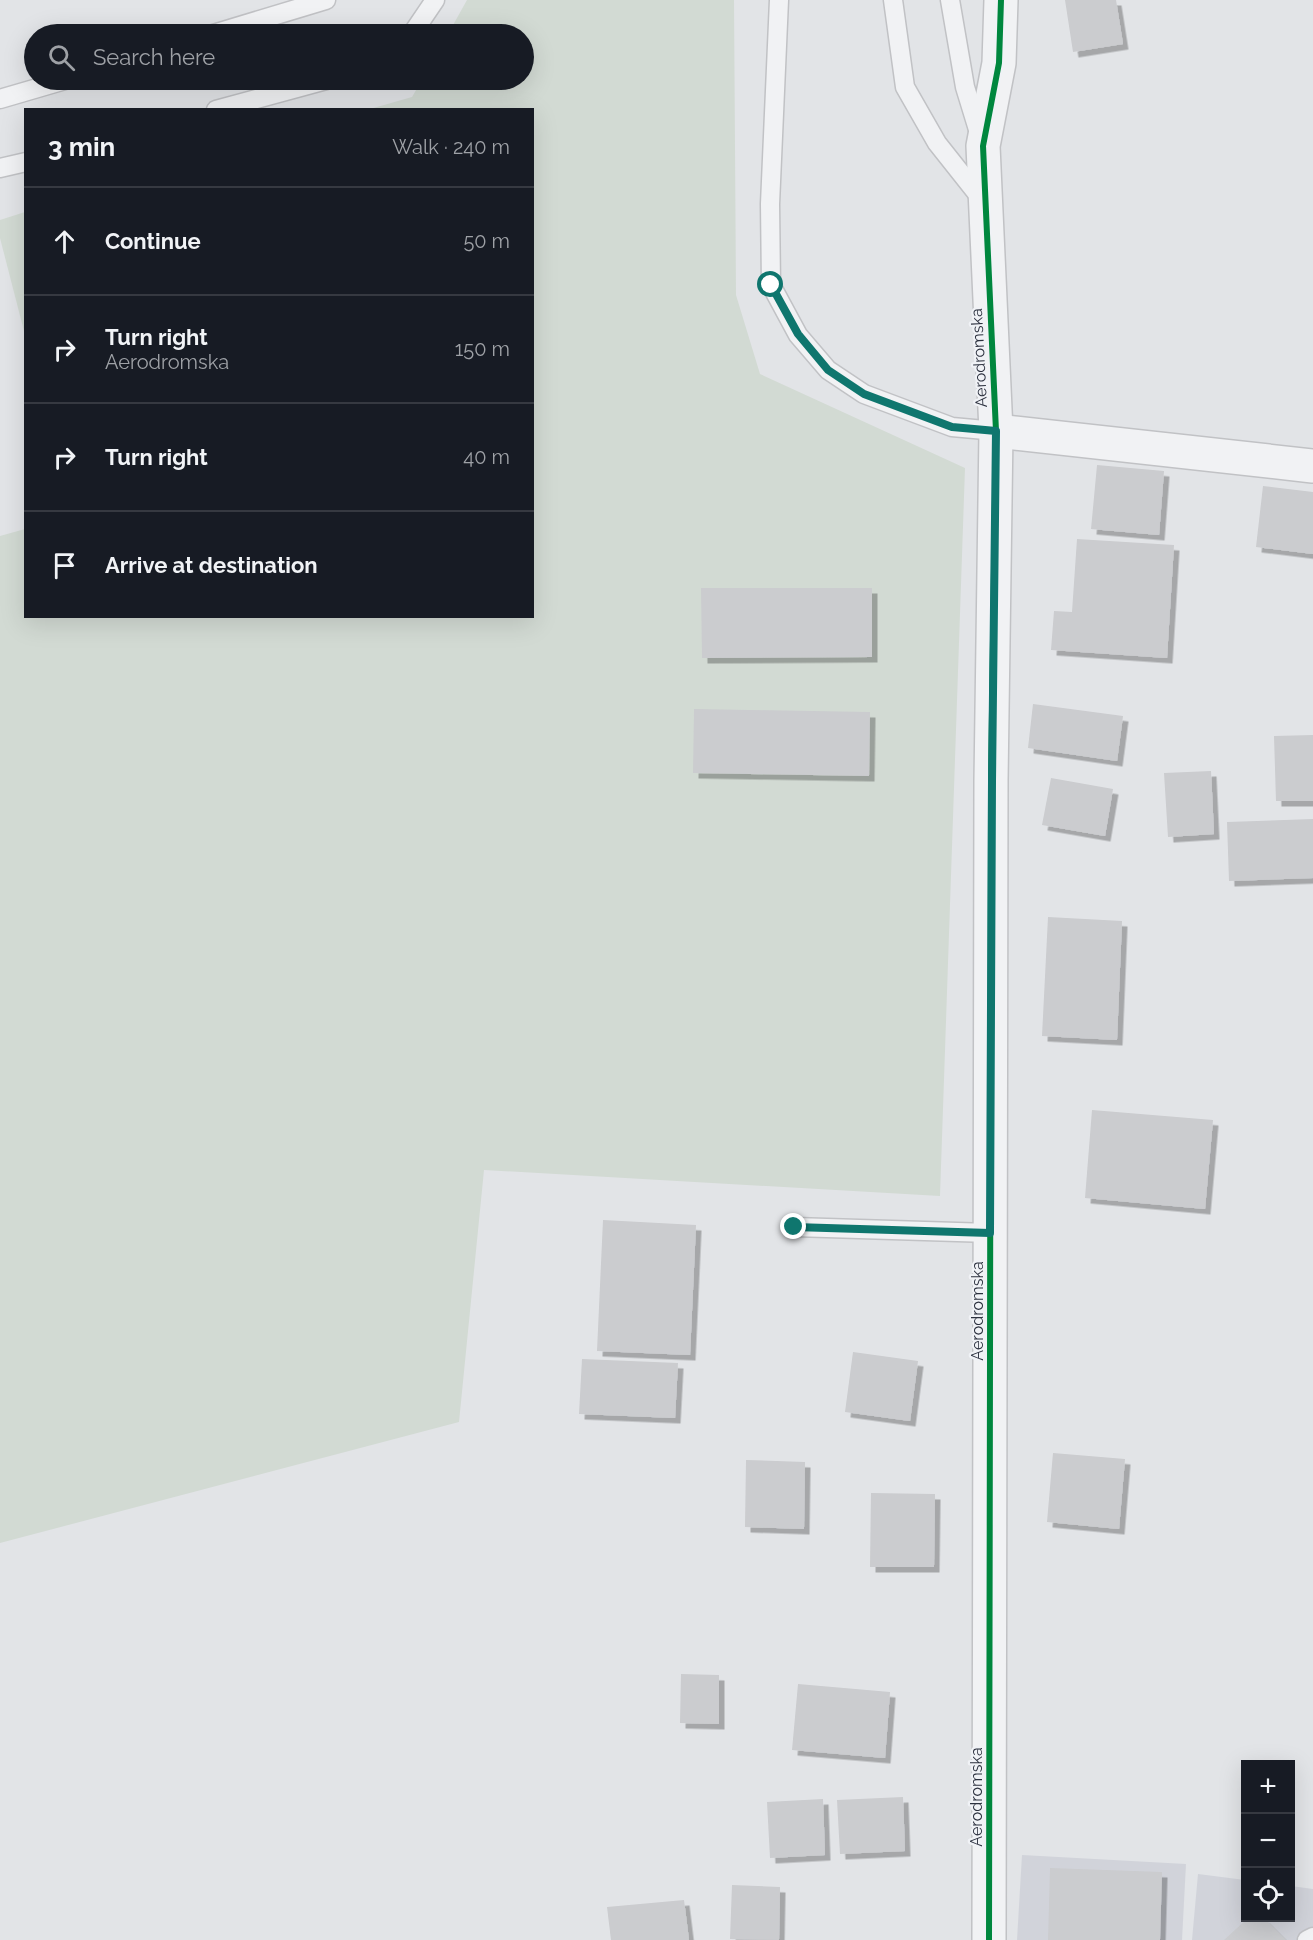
<!DOCTYPE html>
<meta charset="utf-8">
<style>
:root{--surface:#171b24;--page:#20242c;--text:#f1f3f6;--muted:#9ea1a6;--line:#363941}
body{margin:0;font-family:Raleway,sans-serif;background:var(--page);color:var(--text)}
.controls{position:absolute;right:18px;bottom:18px;display:grid;overflow:hidden;border-radius:0px;box-shadow:0 6px 24px #0002}
.controls button{width:54px;height:54px;display:grid;place-items:center;padding:0;border:0;border-bottom:2px solid var(--line);background:var(--surface);color:var(--text);font:30px sans-serif}
.stop{position:absolute;width:18px;height:18px;margin:-14px;border:4px solid #0f766e;border-radius:50%;background:#fff}
.stop.end{background:#0f766e;border-color:#fff;box-shadow:0 2px 6px #0008}
.list{margin:0;padding:0;list-style:none}
h2{display:flex;justify-content:space-between;align-items:center;height:78px;margin:0;padding:0 24px;font-size:26px}
h2 small{font-size:20px;font-weight:400;color:var(--muted)}
.list li{display:grid;grid-template-columns:39px 1fr auto;gap:18px;align-items:center;box-sizing:border-box;height:108px;padding:0 24px;border-top:2px solid var(--line)}
.list b{display:block;font-size:22px;white-space:nowrap}
.list p{margin:0;font-size:20px;white-space:nowrap;color:var(--muted)}
.list em{font-size:20px;font-style:normal;color:var(--muted)}
.icon{flex:none;width:33px;height:33px;fill:none;stroke:currentColor;stroke-width:2;stroke-linecap:round;stroke-linejoin:round}
.map{position:relative;flex:none;width:1313px;height:1940px;overflow:hidden}
.search{position:absolute;background:var(--surface);box-shadow:0 6px 24px #0002;left:24px;top:24px;width:510px;height:66px;display:flex;align-items:center;gap:15px;box-sizing:border-box;padding:0 21px;border-radius:33px;color:var(--muted);font-size:22px}
.panel{position:absolute;background:var(--surface);box-shadow:0 6px 24px #0002;left:24px;top:108px;width:510px;height:510px;border-radius:0px}
.map>svg:first-child{display:block}
.built{fill:#d1d3da}
.green{fill:#d2dad3}
.building{fill:#cbcccf;filter:url(#shadow)}
.lines{fill:none;stroke-linecap:round;stroke-linejoin:round}
.lane-casing{stroke:#c1c2c5;stroke-width:21}
.street-casing{stroke:#c1c2c5;stroke-width:36}
.lane{stroke:#f1f2f4;stroke-width:18}
.street{stroke:#f1f2f4;stroke-width:33}
.cycleway-casing{stroke:#f0f2f6;stroke-width:10}
.cycleway{stroke:#00873e;stroke-width:6}
.route{stroke:#0f766e;stroke-width:8}
.labels{text-anchor:middle;dominant-baseline:central;stroke-width:4.5;stroke-linejoin:round;paint-order:stroke}
.street-label{font-size:16px;fill:#2b303e;stroke:#f0f2f6}
</style>
<div class="map">
<svg width="1313" height="1940" viewBox="0 0 1313 1940">
<defs>
<filter id="shadow"><feDropShadow dx="5.5" dy="5.5" stdDeviation="0" flood-color="#0004"/></filter>
</defs>
<rect width="100%" height="100%" fill="#e2e4e7"/>
<g class="built">
<path d="M1022,1855L1186,1864L1182,1940H1017Z"/>
<path d="M1198,1874L1245,1880L1246,1918H1290L1291,1886L1313,1889V1940H1192Z"/>
</g>
<g class="green">
<path d="M467,0H734L736,295L760,374L965,468L940,1196L484,1170L459,1422L0,1543V536L25,529L26,616H532V110L370,109L412,97L422,80H524V34H448Z"/>
<path d="M25,212H26L25,335L0,238V220Z"/>
</g>
<g class="building">
<path d="M1065,0H1116L1123,44L1073,52Z"/>
<path d="M1097,465L1164,471L1159,535L1091,529Z"/>
<path d="M1263,486L1313,492V554L1256,547Z"/>
<path d="M1077,539L1174,545L1167,658L1051,650L1054,611L1072,612Z"/>
<path d="M701,588H872V657L702,658Z"/>
<path d="M1033,704L1123,716L1117,761L1028,748Z"/>
<path d="M694,709L870,712L869,776L693,773Z"/>
<path d="M1313,735V801H1276L1274,736Z"/>
<path d="M1211,771L1214,834L1168,837L1164,773Z"/>
<path d="M1051,778L1113,789L1105,836L1042,825Z"/>
<path d="M1313,819V878L1229,881L1227,822Z"/>
<path d="M1048,917L1122,921L1117,1040L1042,1036Z"/>
<path d="M1092,1110L1213,1120L1205,1209L1085,1198Z"/>
<path d="M603,1220L696,1225L690,1355L597,1351Z"/>
<path d="M853,1352L918,1361L910,1421L845,1412Z"/>
<path d="M582,1359L678,1363L675,1418L579,1414Z"/>
<path d="M1053,1453L1125,1459L1119,1529L1047,1522Z"/>
<path d="M746,1460L805,1462L804,1529L745,1527Z"/>
<path d="M871,1493L935,1494L934,1567H870Z"/>
<path d="M681,1674L719,1675V1724L680,1723Z"/>
<path d="M798,1684L890,1692L885,1758L792,1750Z"/>
<path d="M903,1797L905,1851L840,1854L837,1800Z"/>
<path d="M823,1799L825,1855L770,1858L767,1802Z"/>
<path d="M1050,1868L1162,1872L1160,1940H1048Z"/>
<path d="M732,1885L780,1887L779,1940L730,1939Z"/>
<path d="M684,1900L689,1940H611L607,1907Z"/>
<path d="M1248,1918H1264L1286,1940H1224Z"/>
</g>
<g class="lines">
<defs>
<g id="lane">
<path d="M779,0L770,204L771,285L798,335L828,370L864,394L952,427L996,431"/>
<path d="M893,0L905,87L937,143L983,201"/>
<path d="M950,0L965,87L980,136"/>
<path d="M213,34L326,0"/>
<path d="M412,34L435,0"/>
<path d="M0,99L65,80"/>
<path d="M216,110L326,80"/>
<path d="M0,168L26,162"/>
<path d="M794,1227L990,1233"/>
<path d="M1307,1940L1313,1937"/>
</g>
<g id="street">
<path d="M996,431L1313,466"/>
<path d="M989,1940L991,781L996,431L983,146L999,63L1001,0"/>
</g>
</defs>
<use href="#lane" class="lane-casing"/>
<use href="#street" class="street-casing"/>
<use href="#lane" class="lane"/>
<use href="#street" class="street"/>
<defs>
<path id="cycleway" d="M989,1940L991,781L996,431L983,146L999,63L1001,0"/>
</defs>
<use href="#cycleway" class="cycleway-casing"/>
<use href="#cycleway" class="cycleway"/>
</g>
<g class="lines">
<path class="route" d="M771,285L798,334L828,370L864,394L952,427L996,431L992,781L990,1233L794,1227"/>
</g>
<g class="labels">
<g class="street-label">
<text transform="translate(979 358) rotate(-93)">Aerodromska</text>
<text transform="translate(977 1311) rotate(-90)">Aerodromska</text>
<text transform="translate(976 1797) rotate(-90)">Aerodromska</text>
</g>
</g>
</svg>
<div class="controls">
<button>+</button>
<button>−</button>
<button><svg class="icon" aria-label="locate" viewBox="0 0 24 24"><circle cx="12" cy="12" r="6"/><path d="M12 2v4M12 18v4M2 12h4M18 12h4"/></svg></button>
</div>
<div class="stop" style="left:771px;top:285px"></div>
<div class="stop end" style="left:794px;top:1227px"></div>
<div class="search"><svg class="icon" aria-label="search" viewBox="0 0 24 24"><circle cx="10" cy="10" r="6"/><path d="M15 15l6 6"/></svg>Search here</div>
<section class="panel">
<h2>3 min<small>Walk · 240 m</small></h2>
<ul class="list">
<li><svg class="icon" aria-label="ahead" viewBox="0 0 24 24"><path d="M12 20V5M6 11l6-6 6 6"/></svg><div><b>Continue</b></div><em>50 m</em></li>
<li><svg class="icon" aria-label="right" viewBox="0 0 24 24"><path d="M7 20v-9h11M14 6l5 5-5 5"/></svg><div><b>Turn right</b><p>Aerodromska</p></div><em>150 m</em></li>
<li><svg class="icon" aria-label="right" viewBox="0 0 24 24"><path d="M7 20v-9h11M14 6l5 5-5 5"/></svg><div><b>Turn right</b></div><em>40 m</em></li>
<li><svg class="icon" aria-label="arrive" viewBox="0 0 24 24"><path d="M6 21V4h12l-3 4 3 4H6"/></svg><div><b>Arrive at destination</b></div></li>
</ul>
</section>
</div>
